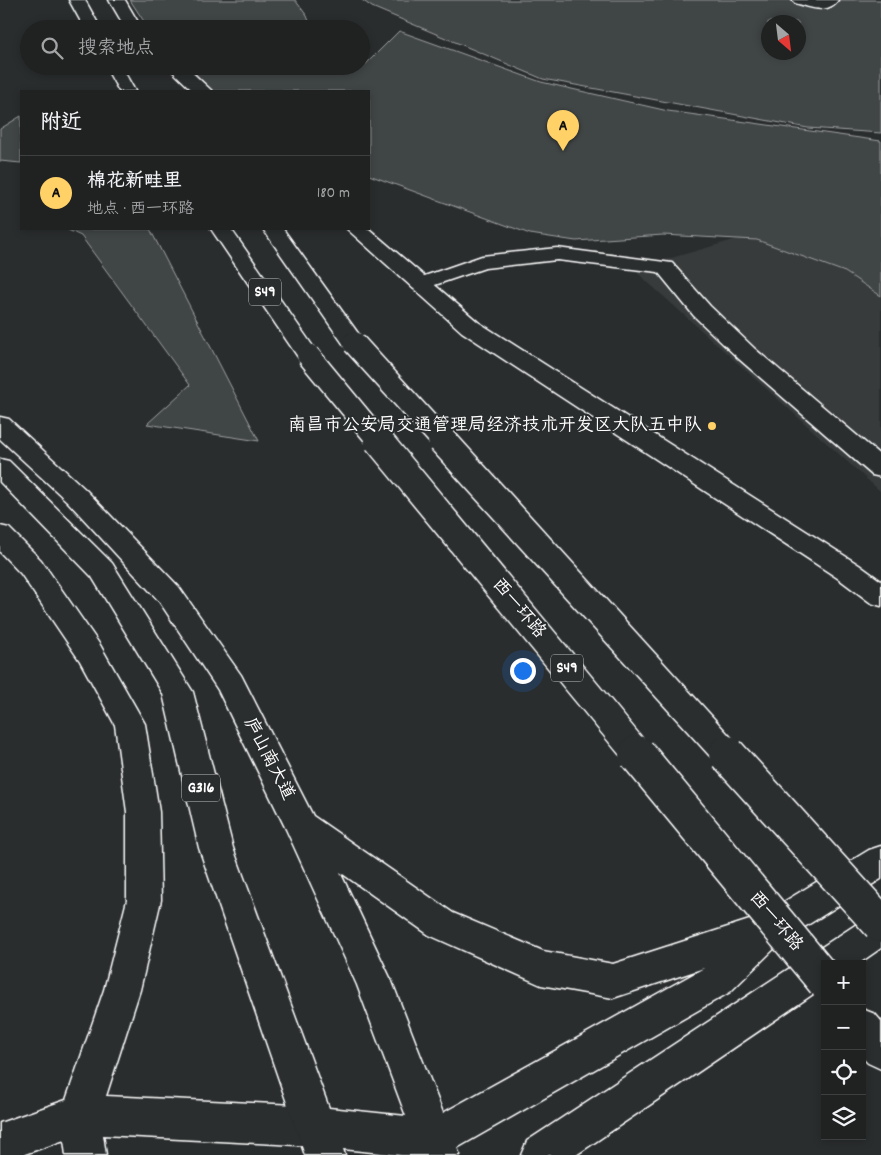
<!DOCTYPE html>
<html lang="zh">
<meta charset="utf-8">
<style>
:root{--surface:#202222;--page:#282a2a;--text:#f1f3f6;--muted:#a2a4a5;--line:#3d3f40;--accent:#ffd166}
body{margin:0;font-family:Dekko,"LXGW WenKai TC",sans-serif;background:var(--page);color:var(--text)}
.controls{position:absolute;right:15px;bottom:15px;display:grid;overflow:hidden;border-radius:0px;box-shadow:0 2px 8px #0003}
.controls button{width:45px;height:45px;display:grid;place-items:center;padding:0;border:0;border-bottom:1px solid var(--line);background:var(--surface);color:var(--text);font:25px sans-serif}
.compass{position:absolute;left:761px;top:15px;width:45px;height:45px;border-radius:50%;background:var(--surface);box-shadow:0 2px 8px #0003;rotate:152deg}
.you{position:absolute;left:522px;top:670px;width:18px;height:18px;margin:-12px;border:4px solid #fff;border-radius:50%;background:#1a73e8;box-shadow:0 0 0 8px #1a73e833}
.badge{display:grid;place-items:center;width:32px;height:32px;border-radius:50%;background:var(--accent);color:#111;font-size:16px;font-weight:700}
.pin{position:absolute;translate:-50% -41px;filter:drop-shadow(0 1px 2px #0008)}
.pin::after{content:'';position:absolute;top:26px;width:18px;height:15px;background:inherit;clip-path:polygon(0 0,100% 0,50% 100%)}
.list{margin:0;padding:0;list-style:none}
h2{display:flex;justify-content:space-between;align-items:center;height:65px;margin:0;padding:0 20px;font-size:21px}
h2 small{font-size:16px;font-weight:400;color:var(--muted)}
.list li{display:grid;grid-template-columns:32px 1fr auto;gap:15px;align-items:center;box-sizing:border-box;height:75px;padding:0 20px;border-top:1px solid var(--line)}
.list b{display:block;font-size:19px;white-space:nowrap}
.list p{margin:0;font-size:16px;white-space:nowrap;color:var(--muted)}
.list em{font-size:16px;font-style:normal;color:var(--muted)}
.icon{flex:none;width:28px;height:28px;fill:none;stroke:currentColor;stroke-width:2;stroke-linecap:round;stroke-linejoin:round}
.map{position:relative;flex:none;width:881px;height:1155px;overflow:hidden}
.search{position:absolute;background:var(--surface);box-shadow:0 2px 8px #0003;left:20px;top:20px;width:350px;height:55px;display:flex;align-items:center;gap:12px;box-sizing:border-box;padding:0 18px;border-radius:28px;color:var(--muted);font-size:19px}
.panel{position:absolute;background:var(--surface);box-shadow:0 2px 8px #0003;left:20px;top:90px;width:350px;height:140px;border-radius:0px}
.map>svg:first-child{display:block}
.built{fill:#373a3b}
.green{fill:#414445;stroke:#a0a2a2;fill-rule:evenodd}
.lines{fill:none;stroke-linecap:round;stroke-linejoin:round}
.minor-casing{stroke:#fff;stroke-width:3}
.highway-casing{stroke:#fff;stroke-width:3}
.minor{fill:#2a2d2e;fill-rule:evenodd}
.highway{fill:#2a2d2e;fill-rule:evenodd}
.highway-bridge-far2-casing{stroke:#fff;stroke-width:25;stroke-linecap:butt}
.highway-bridge-far1-casing{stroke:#fff;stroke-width:31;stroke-linecap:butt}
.highway-bridge-casing{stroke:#fff;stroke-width:39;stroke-linecap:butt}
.highway-bridge-far2{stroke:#2a2d2e;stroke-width:22}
.highway-bridge-far1{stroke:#2a2d2e;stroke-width:28}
.highway-bridge{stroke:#2a2d2e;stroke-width:36}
.poi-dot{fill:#ffd166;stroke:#2a2d2e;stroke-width:2}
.labels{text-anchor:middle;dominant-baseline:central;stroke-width:4;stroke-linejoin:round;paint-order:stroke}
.shield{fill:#2a2d2e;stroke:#bfc0c0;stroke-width:1}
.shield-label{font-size:16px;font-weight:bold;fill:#fff}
.poi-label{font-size:18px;fill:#fff;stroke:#2a2d2e;text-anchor:end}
.street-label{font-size:18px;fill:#fff;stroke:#2a2d2e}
</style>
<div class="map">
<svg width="881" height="1155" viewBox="0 0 881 1155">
<rect width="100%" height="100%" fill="#2a2d2e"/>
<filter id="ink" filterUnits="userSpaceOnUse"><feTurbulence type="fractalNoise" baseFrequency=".02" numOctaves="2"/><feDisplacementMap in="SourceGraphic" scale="10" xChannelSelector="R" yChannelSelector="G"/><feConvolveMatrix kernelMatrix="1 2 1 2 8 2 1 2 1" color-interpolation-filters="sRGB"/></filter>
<g filter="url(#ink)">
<path class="built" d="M800,221L881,279V492L633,269Z"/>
<g class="green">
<path d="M130,0H295L307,16L312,29H149Z"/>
<path d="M362,0H881V133L808,128L543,79L372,7ZM768,22H798V52H768Z"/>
<path d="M399,31L541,82L668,111L881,141V296L845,272L757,240L663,235L576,241L530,234L369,175V91H213L188,66H361V63L366,64Z"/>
<path d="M21,116V163L0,161V129Z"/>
<path d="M66,229H150L259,441L147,424L190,385L81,236Z"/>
</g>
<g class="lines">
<defs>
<g id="minor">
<path d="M792,0H838C827,15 810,7 795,3Z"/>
<path d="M557,248L672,263L710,306L755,349L881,456V477L872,475L739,359L694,316L658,272L557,260L485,268L420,290L413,288L409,284L413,280L482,256Z"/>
<path d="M0,526L9,528L41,560L100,645L145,724L159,812L161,900L140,990L106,1096L316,1106L330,1112L336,1126L330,1140L316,1146L103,1135L106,1155H66L64,1140L22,1155H0V1123L66,1100L104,990L127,900V812L115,725L80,661L21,574L0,552Z"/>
</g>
<g id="highway">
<path d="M69,0H85L101,29H85Z"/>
<path d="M109,0H125L142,29H126Z"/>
<path d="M105,66H121L135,91H119Z"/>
<path d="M167,66H185L212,91H193Z"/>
<path d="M211,229H231L319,355L316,360L308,362L300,360Z"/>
<path d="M263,229H283L365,343L362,348L354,350L346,348Z"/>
<path d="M347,229H369L478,322L859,565L881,581V606L871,603L839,579L462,332Z"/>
<path d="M0,417L9,419L86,490L179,587L241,675L313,816L453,913L543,951L613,964L759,917L869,850L881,846V879L782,941L730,992L457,1148L460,1155H401L343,1149L345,1155H305L199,848L163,694L92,577L0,482V459L9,461L112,563L193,692L233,848L329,1108L406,1116L357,985L286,829L218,690L159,601L68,502L0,439ZM340,872L429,935L541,985L613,998L704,968L443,1113L392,982Z"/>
<path d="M881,912V948L858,964H825V986L576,1155H521L527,1141L869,916Z"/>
<path d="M862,1009L875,1014L881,1021V1069L868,1063L862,1057Z"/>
</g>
</defs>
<use href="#minor" class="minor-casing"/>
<use href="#highway" class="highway-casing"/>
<use href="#minor" class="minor"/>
<use href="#highway" class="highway"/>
<defs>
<g id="highway-bridge-far2">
<path d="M354,343L443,441"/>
<path d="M308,355L379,441"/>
</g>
<g id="highway-bridge-far1">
<path d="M378,440L638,755"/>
<path d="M442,440L728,755"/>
</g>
<g id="highway-bridge">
<path d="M637,754L825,981"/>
<path d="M727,754L881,924"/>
</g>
</defs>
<use href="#highway-bridge-far2" class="highway-bridge-far2-casing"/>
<use href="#highway-bridge-far1" class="highway-bridge-far1-casing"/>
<use href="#highway-bridge" class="highway-bridge-casing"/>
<use href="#highway-bridge-far2" class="highway-bridge-far2"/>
<use href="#highway-bridge-far1" class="highway-bridge-far1"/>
<use href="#highway-bridge" class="highway-bridge"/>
</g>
</g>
<circle class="poi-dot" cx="712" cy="426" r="5"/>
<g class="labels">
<g class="shield">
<rect x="249" y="278.5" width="32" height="27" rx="4"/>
<rect x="551" y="654.5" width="32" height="27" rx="4"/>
<rect x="182" y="774.5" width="38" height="27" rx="4"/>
</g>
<g class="shield-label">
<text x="265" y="292">S49</text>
<text x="567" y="668">S49</text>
<text x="201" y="788">G316</text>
</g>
<g class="poi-label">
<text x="702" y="426">南昌市公安局交通管理局经济技术开发区大队五中队</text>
</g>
<g class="street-label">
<text transform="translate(518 609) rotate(50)">西一环路</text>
<text transform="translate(268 759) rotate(63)">庐山南大道</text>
<text transform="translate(775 922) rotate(50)">西一环路</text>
</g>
</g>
</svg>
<div class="controls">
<button>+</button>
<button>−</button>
<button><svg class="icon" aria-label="locate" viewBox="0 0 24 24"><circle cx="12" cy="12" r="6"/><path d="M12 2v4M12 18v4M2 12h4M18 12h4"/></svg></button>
<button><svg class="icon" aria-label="layers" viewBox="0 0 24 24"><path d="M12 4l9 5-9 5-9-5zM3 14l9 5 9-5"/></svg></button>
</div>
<svg class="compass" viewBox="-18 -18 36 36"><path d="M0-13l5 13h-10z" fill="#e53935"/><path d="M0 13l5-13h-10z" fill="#a2a4a5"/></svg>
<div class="you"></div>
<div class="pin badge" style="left:563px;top:151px">A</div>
<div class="search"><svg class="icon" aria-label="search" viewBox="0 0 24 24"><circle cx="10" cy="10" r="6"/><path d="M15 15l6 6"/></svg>搜索地点</div>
<section class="panel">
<h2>附近<small></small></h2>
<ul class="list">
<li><span class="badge">A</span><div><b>棉花新畦里</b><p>地点 · 西一环路</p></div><em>180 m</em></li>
</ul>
</section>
</div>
